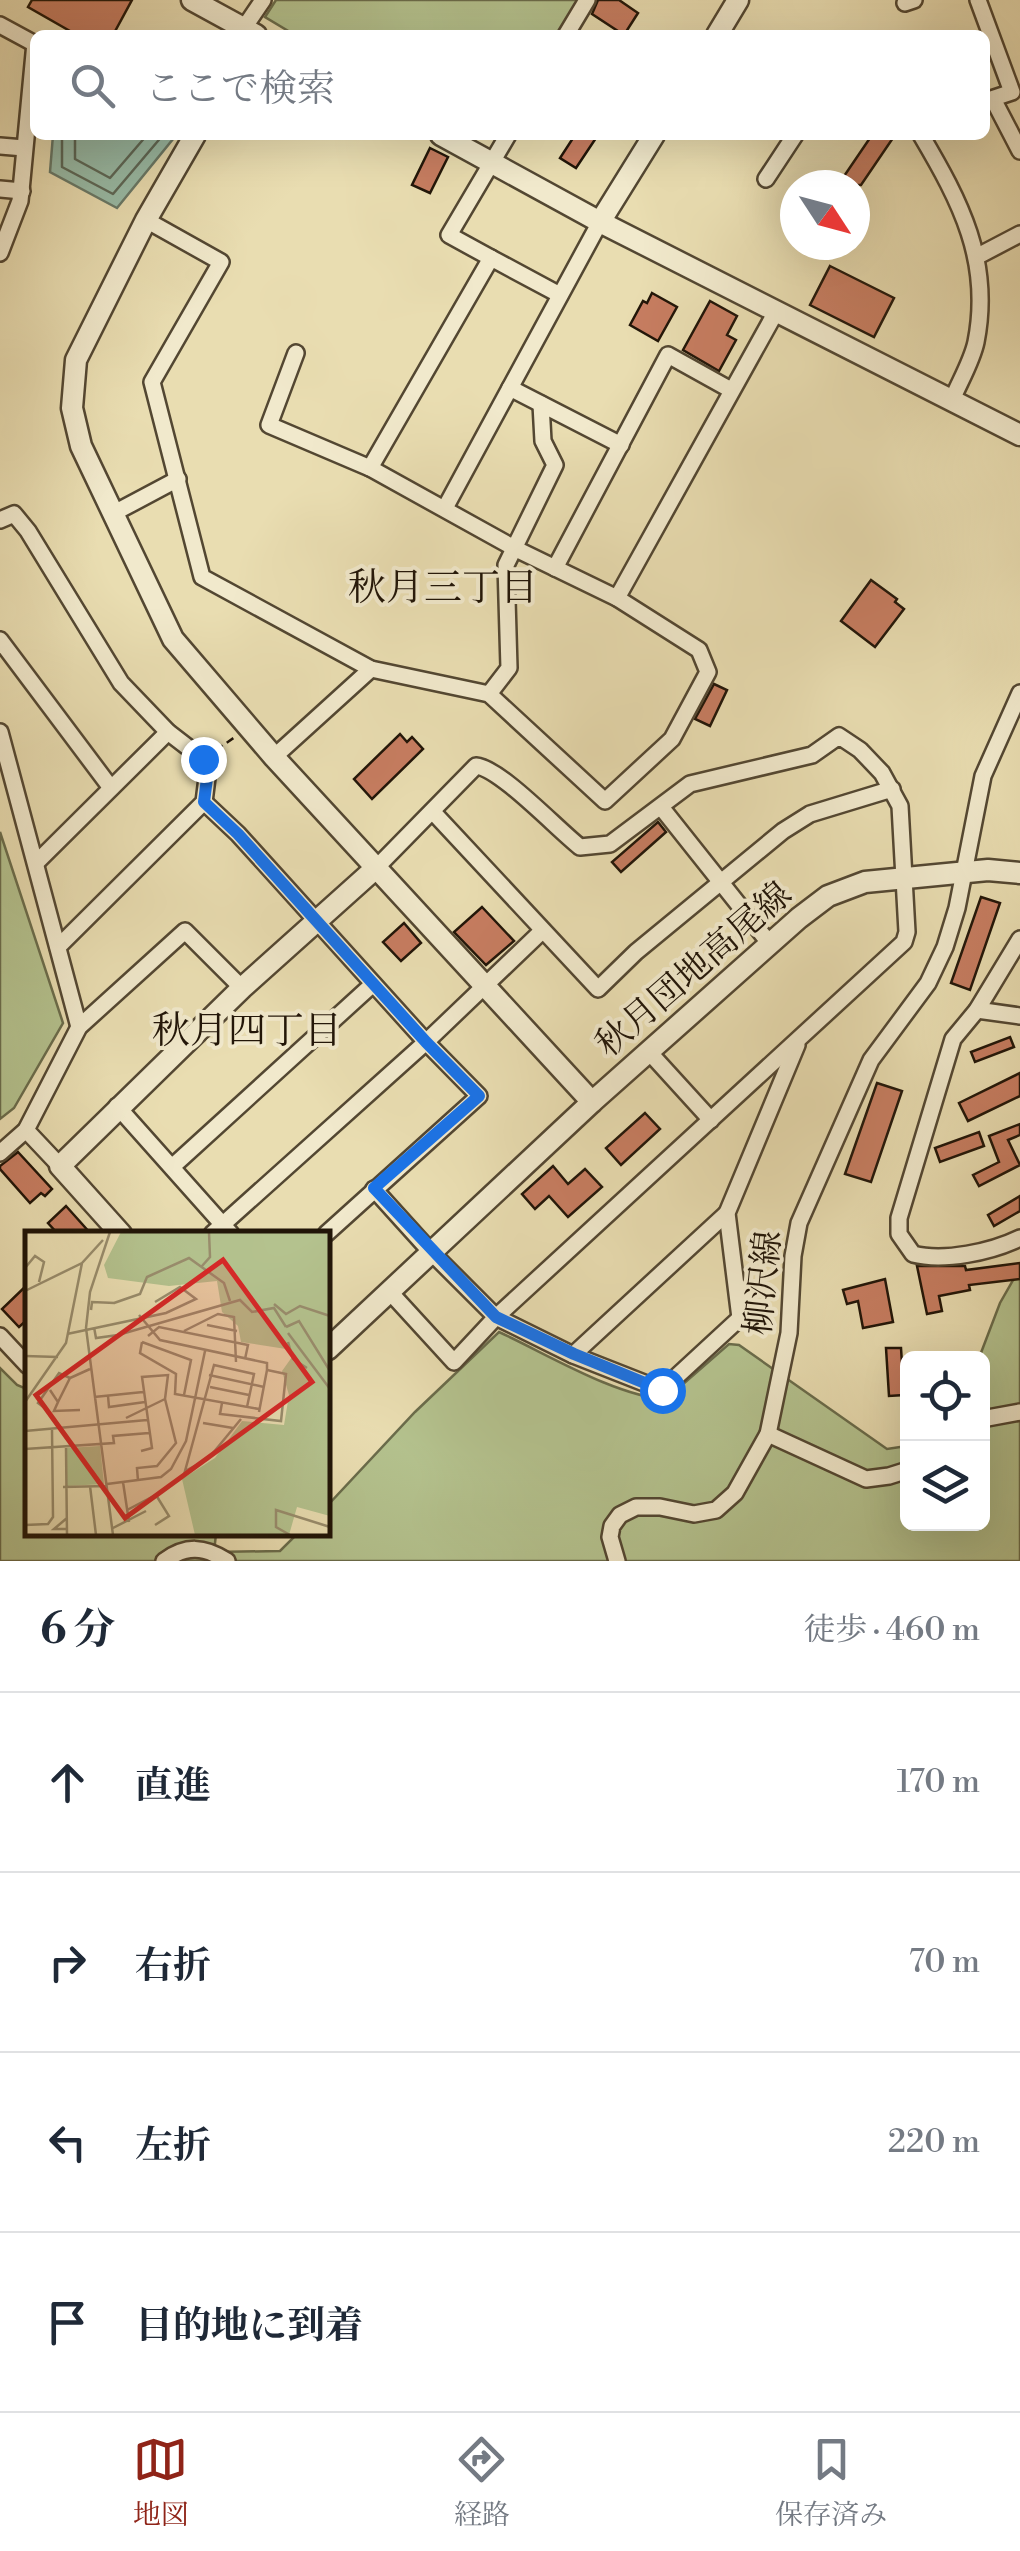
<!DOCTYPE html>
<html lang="ja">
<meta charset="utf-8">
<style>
:root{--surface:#fff;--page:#f2f2f3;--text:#1f2937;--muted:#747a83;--line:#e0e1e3;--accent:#8f2418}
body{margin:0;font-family:"Libre Bodoni","Noto Serif JP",serif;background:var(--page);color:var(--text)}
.controls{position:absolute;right:30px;bottom:30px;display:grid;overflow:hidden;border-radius:15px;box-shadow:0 10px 40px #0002}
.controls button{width:90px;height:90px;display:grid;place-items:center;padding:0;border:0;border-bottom:2px solid var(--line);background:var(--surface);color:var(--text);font:50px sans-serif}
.compass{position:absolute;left:780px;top:170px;width:90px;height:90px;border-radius:50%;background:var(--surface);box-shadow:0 10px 40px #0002;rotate:126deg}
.stop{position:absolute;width:30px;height:30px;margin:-22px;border:8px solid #1a73e8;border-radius:50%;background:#fff}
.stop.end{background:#1a73e8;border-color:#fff;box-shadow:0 2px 10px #0008}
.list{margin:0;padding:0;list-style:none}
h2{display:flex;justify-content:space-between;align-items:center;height:130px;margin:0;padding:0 40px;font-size:42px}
h2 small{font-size:32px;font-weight:400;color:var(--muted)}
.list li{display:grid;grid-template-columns:65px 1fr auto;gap:30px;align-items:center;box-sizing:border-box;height:180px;padding:0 40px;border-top:2px solid var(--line)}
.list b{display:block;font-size:38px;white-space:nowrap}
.list em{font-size:32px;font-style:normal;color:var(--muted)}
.icon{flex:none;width:55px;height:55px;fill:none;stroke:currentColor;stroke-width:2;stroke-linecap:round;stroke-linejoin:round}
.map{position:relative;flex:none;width:1020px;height:1561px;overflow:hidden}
.search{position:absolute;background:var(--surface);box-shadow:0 10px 40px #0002;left:30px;right:30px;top:30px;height:110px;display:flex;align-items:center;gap:25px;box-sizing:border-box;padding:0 35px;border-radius:15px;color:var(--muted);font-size:38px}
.sheet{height:850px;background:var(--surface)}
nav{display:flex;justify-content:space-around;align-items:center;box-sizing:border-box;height:140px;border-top:2px solid var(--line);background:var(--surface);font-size:28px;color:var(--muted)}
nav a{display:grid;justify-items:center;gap:5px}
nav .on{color:var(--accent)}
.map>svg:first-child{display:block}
.green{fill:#b4c28e;stroke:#6a6c4b;stroke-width:2.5}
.water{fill:#98bca8;stroke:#687968;stroke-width:2.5}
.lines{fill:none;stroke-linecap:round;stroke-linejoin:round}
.shore{stroke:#5c6858;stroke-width:2.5}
.building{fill:#c77d61;stroke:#211508;stroke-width:2.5}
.minor-casing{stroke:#534732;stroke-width:20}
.tertiary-casing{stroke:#534732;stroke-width:25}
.path{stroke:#211508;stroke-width:2.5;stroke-dasharray:8 5;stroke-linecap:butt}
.minor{stroke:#f1e9cc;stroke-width:15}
.tertiary{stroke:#f1e9cc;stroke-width:20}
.route{stroke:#1a73e8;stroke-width:12}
.labels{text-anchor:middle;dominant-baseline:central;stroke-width:8;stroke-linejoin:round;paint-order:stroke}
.street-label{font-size:35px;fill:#211508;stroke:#f1e9cc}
.neighbourhood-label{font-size:38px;fill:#211508;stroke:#f1e9cc}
.inset-road{fill:none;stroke:#998d6d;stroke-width:2.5}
.view{fill:#d62828;fill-opacity:0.15;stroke:#d62828;stroke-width:5}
.inset-edge{fill:none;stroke:#211508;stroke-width:5}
</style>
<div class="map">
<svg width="1020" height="1561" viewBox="0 0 1020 1561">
<rect width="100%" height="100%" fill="#e9ddb1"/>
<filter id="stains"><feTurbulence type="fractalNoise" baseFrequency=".002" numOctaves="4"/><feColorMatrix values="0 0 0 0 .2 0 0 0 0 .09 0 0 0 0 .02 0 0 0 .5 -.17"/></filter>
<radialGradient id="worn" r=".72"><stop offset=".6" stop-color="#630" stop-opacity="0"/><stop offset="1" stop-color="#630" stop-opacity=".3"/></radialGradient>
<g class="green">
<path d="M276,0H582L560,35H295L265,17Z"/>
<path d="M0,832L63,1023L14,1108L0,1119Z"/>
<path d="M1020,1268V1561H0V1368L17,1385L27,1389L28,1534H216L214,1552L280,1551L297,1534H328V1505L415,1412L499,1332C545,1353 617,1397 666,1399L729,1344L739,1345L887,1449L907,1446L908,1524H982V1358H979L1000,1303Z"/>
</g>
<path class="water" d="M53,135H166L173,139L117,208L50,172Z"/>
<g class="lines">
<g class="shore">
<path d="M62,135V167L113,194L163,135"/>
<path d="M75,135V159L110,178L147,135"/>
</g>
</g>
<g class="building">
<path d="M32,0H132L113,35H77L28,7Z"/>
<path d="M598,0H619L638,13L624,35L592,14Z"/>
<path d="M575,135H598L576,168L560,158Z"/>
<path d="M872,135H895L861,185H838Z"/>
<path d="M430,148L448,157L430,193L412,185Z"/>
<path d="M830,266L894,298L874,337L810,305Z"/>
<path d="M652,293L677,307L658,341L630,325L643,301L647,303Z"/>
<path d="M710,301L737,316L727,335L736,340L719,371L683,350Z"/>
<path d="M871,580L897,599L895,602L904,609L875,647L841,621Z"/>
<path d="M714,684L727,690L710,726L695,719Z"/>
<path d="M400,734L407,742L412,737L423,749L372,799L354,779Z"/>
<path d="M658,822L666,832L621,872L612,862Z"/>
<path d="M981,897L1000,903L970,990L951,983Z"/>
<path d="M482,907L514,941L486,965L454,932Z"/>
<path d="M404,923L421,943L401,961L383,942Z"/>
<path d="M1010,1037L1014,1047L975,1062L971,1052Z"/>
<path d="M1020,1073V1096L968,1121L959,1103Z"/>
<path d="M877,1083L902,1091L871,1182L845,1174Z"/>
<path d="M645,1113L660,1129L621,1165L606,1148Z"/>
<path d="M1020,1124V1135L1008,1140L1020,1165L979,1186L973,1175L999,1162L989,1136Z"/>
<path d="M979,1132L984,1146L940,1162L935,1148Z"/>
<path d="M18,1152L52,1189L45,1196L41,1193L30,1203L0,1169V1166Z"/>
<path d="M553,1166L568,1184L585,1169L602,1187L568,1217L549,1196L535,1209L522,1194Z"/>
<path d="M1020,1196V1211L994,1226L988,1215Z"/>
<path d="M66,1206L91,1234H58L48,1223Z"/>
<path d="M1020,1263V1279L969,1285L970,1290L939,1296L942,1311L927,1314L917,1266H965L966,1270Z"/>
<path d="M885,1279L893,1322L863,1328L858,1301L847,1304L843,1290Z"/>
<path d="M28,1284V1319L19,1327L2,1309Z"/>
<path d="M886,1348H901L904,1395L889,1396Z"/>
</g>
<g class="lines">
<defs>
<g id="minor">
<path d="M978,0L1012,92L985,101"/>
<path d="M905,3L914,0"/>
<path d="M0,25L35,44"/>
<path d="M244,28L263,0"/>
<path d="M566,35L587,0"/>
<path d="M993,99L1020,151"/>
<path d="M921,135C960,201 992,261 976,342C972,361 960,381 952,400"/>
<path d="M0,146L24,148"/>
<path d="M766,179L795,135"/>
<path d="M0,189L22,191"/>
<path d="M146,220L221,262L152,382L202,577L371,669L489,694L605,801L672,739L708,672L699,650L617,598L516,549L370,468L269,425L296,353"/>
<path d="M0,253L20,201L35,43"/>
<path d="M978,256L1020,234"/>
<path d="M491,258L560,295"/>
<path d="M510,388L621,445"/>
<path d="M370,468L491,258L449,235L508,135"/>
<path d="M445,508L600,222"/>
<path d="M114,513L178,479"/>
<path d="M0,520L14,514L28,531L121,683L168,732L203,759L207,778L204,802L58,947"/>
<path d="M555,568L668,355L731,390"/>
<path d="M617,598L777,310"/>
<path d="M0,640L111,788"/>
<path d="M489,694L509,668L506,565L555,465L543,441L541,404"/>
<path d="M0,732L79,1027"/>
<path d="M274,757L371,669"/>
<path d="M204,802L238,834L426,1042L479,1096L326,1234"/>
<path d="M661,807L770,944"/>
<path d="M433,812L598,989L636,952L783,831L810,814L892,789"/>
<path d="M36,863L168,732"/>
<path d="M377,867L476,766C500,768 557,829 580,847L610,844L690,784L812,755L839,736L860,750L882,773L900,806L907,932L904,942L496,1317L454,1362L389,1291"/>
<path d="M1020,939L977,1010L953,1039L899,1218V1234L913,1254C944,1262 991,1252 1020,1238"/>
<path d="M977,1010L1020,1016"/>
<path d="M650,1053L711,1120"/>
<path d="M117,1106L231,1234"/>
<path d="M26,1130L60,1166"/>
<path d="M0,1153L26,1130L79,1027L185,931L242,988"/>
<path d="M172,1167L373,984"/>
<path d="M374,1189L430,1251L496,1317L573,1355L662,1390L740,1318L727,1213L797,1045"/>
<path d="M212,1234L426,1042L542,931"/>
<path d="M0,1336L28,1366"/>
<path d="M573,1355L727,1213"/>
<path d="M982,1419L1020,1412"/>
<path d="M768,1434L866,1479L889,1476L908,1470"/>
<path d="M164,1561C186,1545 204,1546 227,1561"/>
<path d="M617,1561L610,1537L612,1526L620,1515L636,1507H660L694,1514L716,1510L735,1493L768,1434L789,1333L793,1256L799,1223L871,1060L928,983L945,947L957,908L983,776L1020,693"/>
</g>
<g id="tertiary">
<path d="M192,0L256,35"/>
<path d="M717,35L738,0"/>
<path d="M195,135L146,220L76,360L72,408L81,446L173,639L274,757L592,1102"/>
<path d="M441,135L600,222L1020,435"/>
<path d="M600,222L654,135"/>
<path d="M121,1234L60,1166L242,988L377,867"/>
<path d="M328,1349L592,1102L799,918L828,896L865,882L988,870L1020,873"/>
</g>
</defs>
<use href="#minor" class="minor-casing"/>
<use href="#tertiary" class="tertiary-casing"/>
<path class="path" d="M216,750L235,737"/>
<use href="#minor" class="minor"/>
<use href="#tertiary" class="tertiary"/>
</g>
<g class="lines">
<path class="route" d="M203,759L207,778L204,802L238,834L426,1042L479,1096L374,1188L496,1317L574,1354L662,1390"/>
</g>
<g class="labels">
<g class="street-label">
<text transform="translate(694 970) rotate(-41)">秋月団地高尾線</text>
<text transform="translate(764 1283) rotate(-84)">柳沢線</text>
</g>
<g class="neighbourhood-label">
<text x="443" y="588">秋月三丁目</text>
<text x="247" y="1031">秋月四丁目</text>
</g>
</g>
<g transform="translate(25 1231)">
<rect width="305" height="305" fill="#e9ddb1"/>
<path d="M96,1H305V285L272,276L264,304H170L157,248L190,227L217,190L259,194L264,164L257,140L267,126L261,118L216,111L213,95L197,81L192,50L144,55L83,47L79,34ZM75,215L79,253L42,255V217Z" fill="#b4c28e"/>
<path class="inset-road" d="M85,1L65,61L61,97L88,304M177,35L185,26L184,1M0,37L10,25L19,31L14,51M0,60L57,32L78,9M89,72L115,63L122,46L164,27L199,52L205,70M249,73L261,83L275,75L305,85M66,79L67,71L90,72M114,84L135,109L242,132V139L261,143L256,190L195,183L197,172M182,94L212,100M69,96L71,107L93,104L215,69L227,81L249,77L261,96M261,96L274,90L305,140M159,100L193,83L209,86L211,131M263,102L305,158M42,103L141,82L171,68L155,56L130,71M123,105L134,96L223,114L220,128M117,111L115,122L151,143L150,163L234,178M117,111L166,129L159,164M263,111L268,128L282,137M0,125L33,126M184,144L239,156M185,156L224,164M25,159L33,171L29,180L55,179M83,165L84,176L120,171M69,166L118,161M0,171L41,112L57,32M33,171L45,147L65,138M21,178L13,172L34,142L45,147M234,181L242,139M101,187L140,168M216,188L183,228L160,240L189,134L229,143L222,176M178,192L208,197M0,200L122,189M41,217L42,304M0,218L89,212L88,205L124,202M113,250L112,237L132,235L151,212L140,168L143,144L117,146L127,217L116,220M98,251L104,291M82,253L136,246L146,238L161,210L180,120M65,255L71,304M38,256L82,255M102,279L131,264L144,285L130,294M42,287L29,298H42M0,294L23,293L28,286L27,199M88,297L121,280M265,304L251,296V279L305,296"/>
<path class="view" d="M198,29L287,151L100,287L11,164Z"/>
<rect width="305" height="305" class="inset-edge"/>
</g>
<rect width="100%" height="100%" filter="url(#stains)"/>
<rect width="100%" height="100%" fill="url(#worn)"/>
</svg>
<div class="controls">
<button><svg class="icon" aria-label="locate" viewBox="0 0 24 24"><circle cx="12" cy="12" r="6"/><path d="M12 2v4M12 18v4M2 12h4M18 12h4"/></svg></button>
<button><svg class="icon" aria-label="layers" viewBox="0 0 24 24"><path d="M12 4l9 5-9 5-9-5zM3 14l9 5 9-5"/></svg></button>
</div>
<svg class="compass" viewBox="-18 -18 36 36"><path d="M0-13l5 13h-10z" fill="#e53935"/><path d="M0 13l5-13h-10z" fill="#747a83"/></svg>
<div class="stop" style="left:662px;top:1390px"></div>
<div class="stop end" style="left:203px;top:759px"></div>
<div class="search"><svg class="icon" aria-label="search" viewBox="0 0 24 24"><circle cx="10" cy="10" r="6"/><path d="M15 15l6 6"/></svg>ここで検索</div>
</div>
<section class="sheet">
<h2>6 分<small>徒歩 · 460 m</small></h2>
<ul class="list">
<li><svg class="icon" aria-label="ahead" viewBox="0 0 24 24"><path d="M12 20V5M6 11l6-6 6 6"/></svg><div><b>直進</b></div><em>170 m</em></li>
<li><svg class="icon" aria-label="right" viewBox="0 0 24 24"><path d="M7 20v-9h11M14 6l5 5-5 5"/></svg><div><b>右折</b></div><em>70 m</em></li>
<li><svg class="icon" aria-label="left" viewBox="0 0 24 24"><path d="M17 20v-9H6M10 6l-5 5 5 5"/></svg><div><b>左折</b></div><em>220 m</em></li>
<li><svg class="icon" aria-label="arrive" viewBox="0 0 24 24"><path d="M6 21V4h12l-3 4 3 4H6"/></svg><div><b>目的地に到着</b></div></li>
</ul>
</section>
<nav>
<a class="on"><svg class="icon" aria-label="map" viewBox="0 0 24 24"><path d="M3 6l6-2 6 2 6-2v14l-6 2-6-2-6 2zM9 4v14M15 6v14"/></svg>地図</a>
<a><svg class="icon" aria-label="directions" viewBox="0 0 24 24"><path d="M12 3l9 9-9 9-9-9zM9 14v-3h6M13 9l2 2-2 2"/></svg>経路</a>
<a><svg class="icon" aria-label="saved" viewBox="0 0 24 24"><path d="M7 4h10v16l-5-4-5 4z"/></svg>保存済み</a>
</nav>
